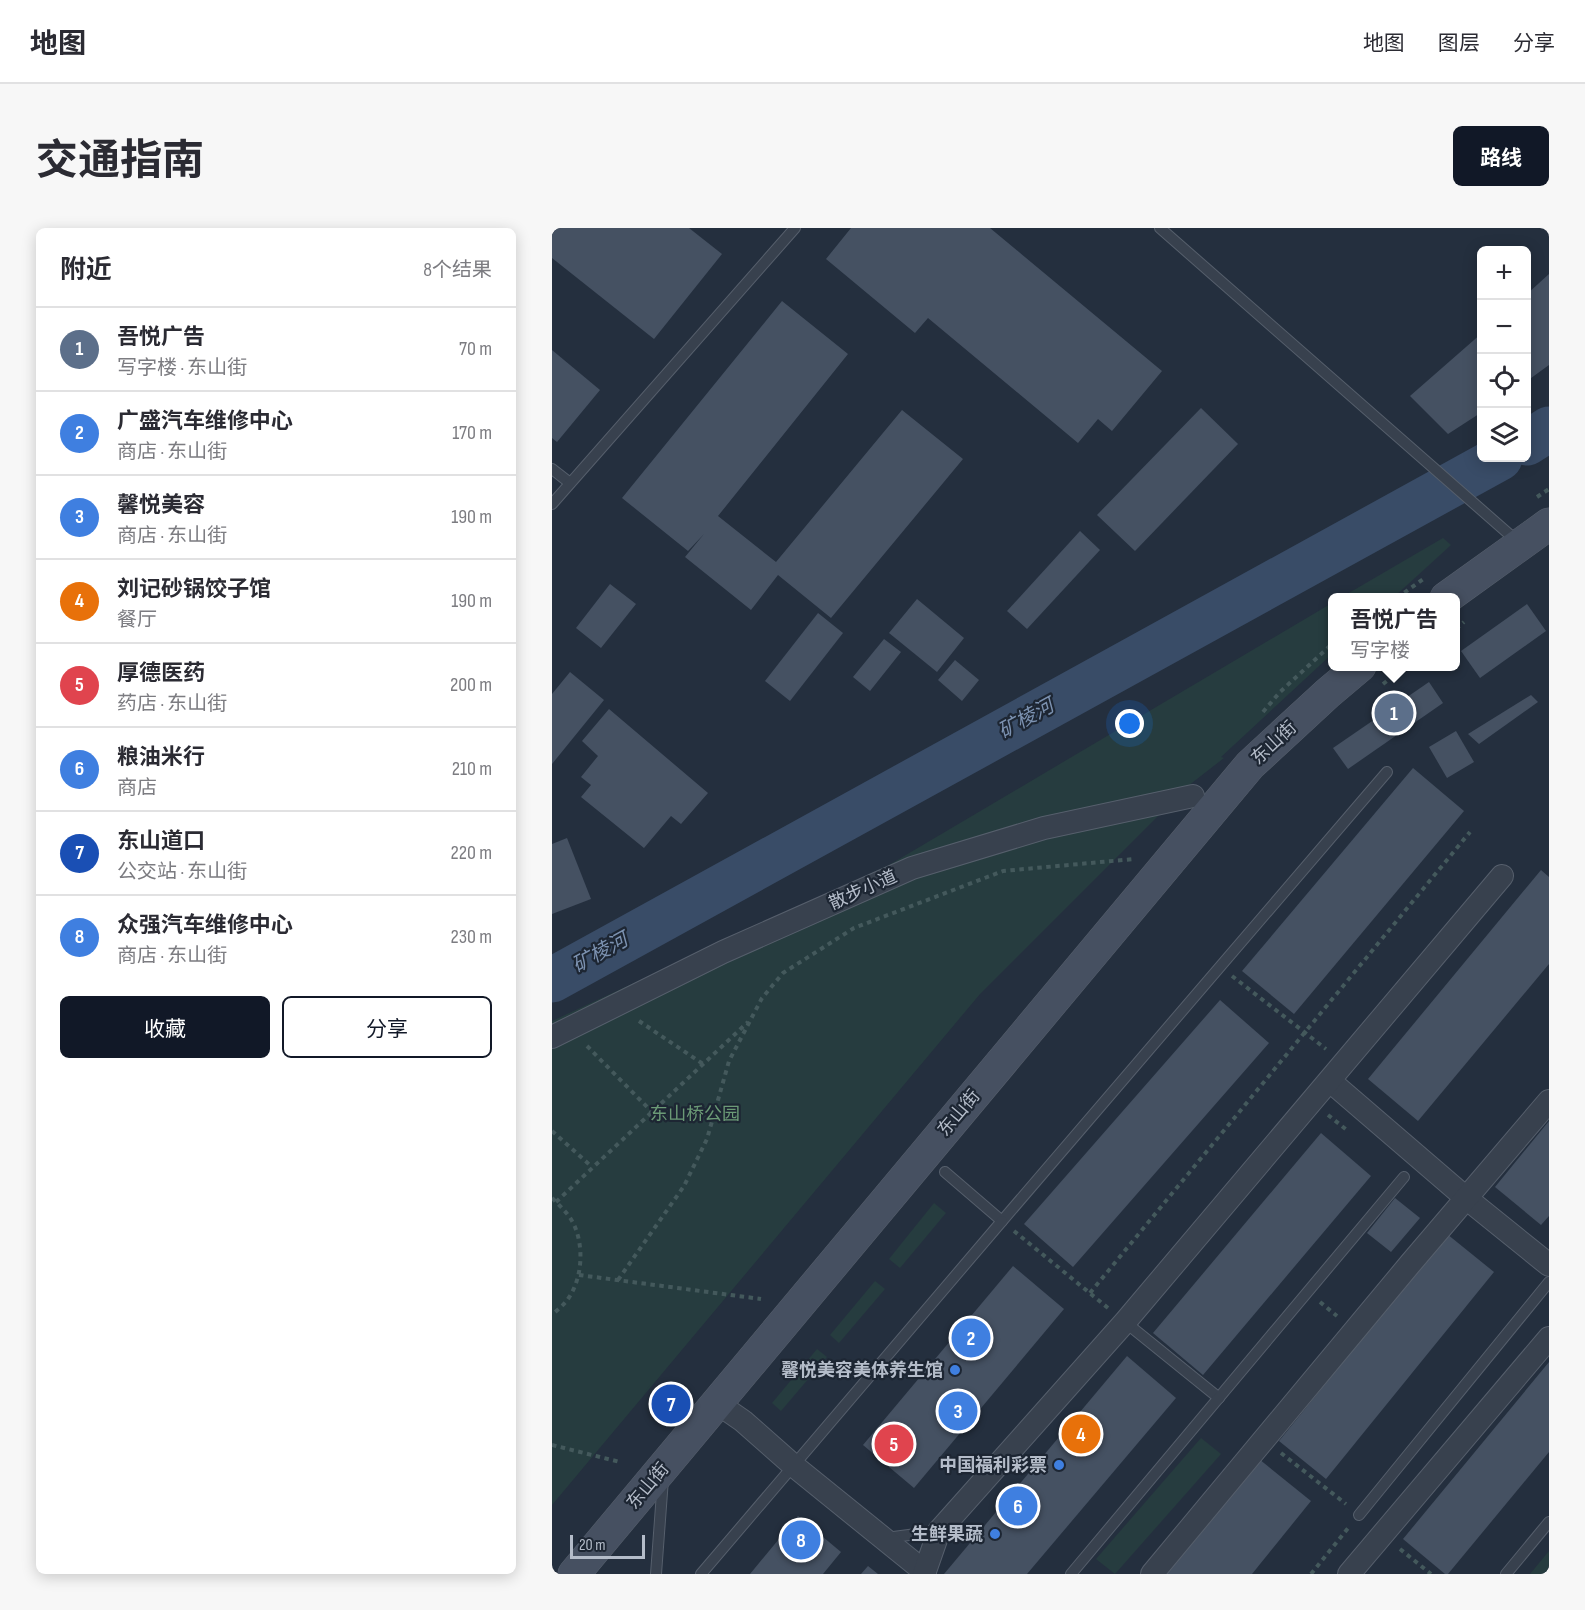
<!DOCTYPE html>
<html lang="zh">
<meta charset="utf-8">
<style>
:root{--surface:#fff;--page:#f7f7f7;--text:#2b2b33;--muted:#7c7c81;--line:#e1e1e2;--accent:#111827}
body{margin:0;font-family:"Sofia Sans Condensed","Noto Sans SC",sans-serif;background:var(--page);color:var(--text)}
.controls{position:absolute;right:18px;top:18px;display:grid;overflow:hidden;border-radius:9px;box-shadow:0 3px 15px #0003}
.controls button{width:54px;height:54px;display:grid;place-items:center;padding:0;border:0;border-bottom:2px solid var(--line);background:var(--surface);color:var(--text);font:30px sans-serif}
.scale{position:absolute;left:18px;bottom:15px;width:75px;box-sizing:border-box;padding-left:6px;border:3px solid #b4bcc9;border-top:0;font-size:16px;line-height:21px;white-space:nowrap;color:#b4bcc9;-webkit-text-stroke:4px #1d2633;paint-order:stroke}
.you{position:absolute;left:578px;top:496px;width:21px;height:21px;margin:-15px;border:4px solid #fff;border-radius:50%;background:#1a73e8;box-shadow:0 0 0 9px #1a73e833}
.badge{display:grid;place-items:center;width:39px;height:39px;border-radius:50%;background:var(--accent);color:#fff;font-size:20px;font-weight:700}
.pin{position:absolute;translate:-50% -50%;border:3px solid #fff;box-shadow:0 2px 6px #0006}
.popup{position:absolute;left:776px;top:365px;width:132px;height:78px;box-sizing:border-box;display:grid;place-content:center;border-radius:9px;background:var(--surface);filter:drop-shadow(0 2px 4px #0005);font-size:20px;white-space:nowrap;color:var(--muted)}
.popup b{font-size:22px;color:var(--text)}
.popup::after{content:'';position:absolute;left:50%;top:100%;margin-left:-12px;border:12px solid transparent;border-top-color:var(--surface)}
.list{margin:0;padding:0;list-style:none}
h2{display:flex;justify-content:space-between;align-items:center;height:78px;margin:0;padding:0 24px;font-size:26px}
h2 small{font-size:20px;font-weight:400;color:var(--muted)}
.list li{display:grid;grid-template-columns:39px 1fr auto;gap:18px;align-items:center;box-sizing:border-box;height:84px;padding:0 24px;border-top:2px solid var(--line)}
.list b{display:block;font-size:22px;white-space:nowrap}
.list p{margin:0;font-size:20px;white-space:nowrap;color:var(--muted)}
.list em{font-size:20px;font-style:normal;color:var(--muted)}
.actions{display:flex;gap:12px;padding:18px 24px}
.actions a{flex:1;padding:14px 0;border:2px solid var(--accent);border-radius:9px;text-align:center;font-size:21px;color:var(--accent)}
.actions .main{background:var(--accent);color:#fff}
.icon{flex:none;width:33px;height:33px;fill:none;stroke:currentColor;stroke-width:2;stroke-linecap:round;stroke-linejoin:round}
.map{position:relative;flex:none;width:997px;height:1346px;overflow:hidden;border-radius:9px}
header{display:flex;align-items:center;gap:36px;box-sizing:border-box;height:84px;padding:0 30px;background:var(--surface);border-bottom:2px solid var(--line)}
header strong{font-size:28px}
nav{display:flex;gap:33px;margin-inline-start:auto;font-size:21px}
.intro{display:flex;align-items:center;justify-content:space-between;box-sizing:border-box;height:144px;padding:0 36px}
h1{margin:0;font-size:42px}
.button{padding:15px 27px;border-radius:9px;background:var(--accent);color:#fff;font-size:21px;font-weight:700}
main{display:flex;gap:36px;padding:0 36px}
aside{flex:1;background:var(--surface);border-radius:9px;box-shadow:0 3px 15px #0003}
.map>svg:first-child{display:block}
.green{fill:#263c3f}
.lines{fill:none;stroke-linecap:round;stroke-linejoin:round}
.river{stroke:#394c67;stroke-width:45}
.building{fill:#455162}
.lane-casing{stroke:#565f6c;stroke-width:12}
.street-casing{stroke:#565f6c;stroke-width:24}
.secondary-casing{stroke:#565f6c;stroke-width:33}
.path{stroke:#44595c;stroke-width:4;stroke-dasharray:4.5 4.5;stroke-linecap:butt}
.lane{stroke:#38414e;stroke-width:10}
.street{stroke:#38414e;stroke-width:22}
.secondary{stroke:#465061;stroke-width:32}
.shop-dot{fill:#3f7fe0;stroke:#1d2633;stroke-width:2}
.labels{text-anchor:middle;dominant-baseline:central;stroke-width:4.5;stroke-linejoin:round;paint-order:stroke}
.street-label{font-size:18px;fill:#b4bcc9;stroke:#1d2633}
.park-label{font-size:18px;fill:#6b9a76;stroke:#1d2633}
.poi-label{font-size:18px;font-weight:bold;fill:#b4bcc9;stroke:#1d2633;text-anchor:end}
.water-label{font-size:20px;font-style:italic;fill:#7c92b1;stroke:#1d2633}
</style>
<header>
<strong>地图</strong>
<nav><a>地图</a><a>图层</a><a>分享</a></nav>
</header>
<div class="intro"><h1>交通指南</h1><a class="button">路线</a></div>
<main>
<aside>
<h2>附近<small>8个结果</small></h2>
<ul class="list">
<li><span class="badge" style="background:#5c6f8a">1</span><div><b>吾悦广告</b><p>写字楼 · 东山街</p></div><em>70 m</em></li>
<li><span class="badge" style="background:#3f7fe0">2</span><div><b>广盛汽车维修中心</b><p>商店 · 东山街</p></div><em>170 m</em></li>
<li><span class="badge" style="background:#3f7fe0">3</span><div><b>馨悦美容</b><p>商店 · 东山街</p></div><em>190 m</em></li>
<li><span class="badge" style="background:#e8710a">4</span><div><b>刘记砂锅饺子馆</b><p>餐厅</p></div><em>190 m</em></li>
<li><span class="badge" style="background:#e0444e">5</span><div><b>厚德医药</b><p>药店 · 东山街</p></div><em>200 m</em></li>
<li><span class="badge" style="background:#3f7fe0">6</span><div><b>粮油米行</b><p>商店</p></div><em>210 m</em></li>
<li><span class="badge" style="background:#1a4fb4">7</span><div><b>东山道口</b><p>公交站 · 东山街</p></div><em>220 m</em></li>
<li><span class="badge" style="background:#3f7fe0">8</span><div><b>众强汽车维修中心</b><p>商店 · 东山街</p></div><em>230 m</em></li>
</ul>
<div class="actions"><a class="main">收藏</a><a>分享</a></div>
</aside>
<div class="map">
<svg width="997" height="1346" viewBox="0 0 997 1346">
<rect width="100%" height="100%" fill="#242f3e"/>
<g class="green">
<path d="M891,310L899,317L842,369H790Z"/>
<path d="M780,375V426L669,529L672,530L636,558L428,766L0,1277V793L337,637Z"/>
<path d="M382,975L394,985L348,1040L337,1031Z"/>
<path d="M323,1053L333,1061L287,1115L278,1107Z"/>
<path d="M265,1121L275,1129L229,1183L220,1175Z"/>
<path d="M649,1210L669,1226L563,1346L544,1331Z"/>
<path d="M997,1323V1346H978Z"/>
</g>
<g class="lines">
<g class="river">
<path d="M975,215L997,201"/>
<path d="M0,752L948,230"/>
</g>
</g>
<g class="building">
<path d="M0,0H137L170,26L102,111L0,30Z"/>
<path d="M299,0H438L610,143L560,203L546,191L526,215L376,90L363,105L274,31Z"/>
<path d="M997,46V137L975,153V66Z"/>
<path d="M230,73L296,126L166,288L224,334L350,182L411,231L279,390L226,347L199,382L133,329L152,306L136,323L70,270Z"/>
<path d="M930,105V184L896,206L858,168Z"/>
<path d="M0,122L48,162L5,214L0,210Z"/>
<path d="M649,180L686,216L583,323L545,287Z"/>
<path d="M528,303L548,322L475,401L455,383Z"/>
<path d="M58,356L84,376L49,420L24,400Z"/>
<path d="M365,371L412,410L385,444L337,405Z"/>
<path d="M975,376L994,403L928,450L909,423Z"/>
<path d="M266,385L291,405L238,473L213,453Z"/>
<path d="M332,411L349,424L318,463L301,449Z"/>
<path d="M403,432L427,452L410,473L386,452Z"/>
<path d="M18,444L52,472L0,536V466Z"/>
<path d="M877,454L891,475L796,541L781,520Z"/>
<path d="M979,467L986,474L927,516L916,506Z"/>
<path d="M57,481L156,565L129,596L119,588L92,620L29,569L39,557L29,549L46,528L30,513Z"/>
<path d="M904,503L922,534L895,550L877,519Z"/>
<path d="M861,540L912,583L742,786L690,743Z"/>
<path d="M15,610L39,671L0,686V616Z"/>
<path d="M989,642L997,649V736L866,893L816,851Z"/>
<path d="M668,772L717,815L521,1039L472,996Z"/>
<path d="M997,893V988L989,997L943,959Z"/>
<path d="M769,905L819,948L651,1147L601,1105Z"/>
<path d="M843,970L868,990L839,1024L815,1005Z"/>
<path d="M895,1006L942,1044L774,1251L727,1213Z"/>
<path d="M461,1038L512,1081L362,1260L311,1217Z"/>
<path d="M575,1128L624,1170L475,1346H392Z"/>
<path d="M997,1134V1224L896,1346H893L851,1311Z"/>
<path d="M707,1231L759,1273L700,1346H614Z"/>
<path d="M246,1288L289,1324L271,1346H198Z"/>
<path d="M316,1338L326,1346H309Z"/>
</g>
<g class="lines">
<defs>
<g id="lane">
<path d="M608,0L966,314"/>
<path d="M0,241L18,255"/>
<path d="M0,276L243,0"/>
<path d="M393,944L450,993L835,544"/>
<path d="M573,1094L667,1170"/>
<path d="M807,1287L997,1054"/>
<path d="M334,1310L387,1303"/>
<path d="M104,1346L111,1251"/>
<path d="M149,1346L450,993"/>
<path d="M519,1346L852,949"/>
<path d="M954,1346L997,1294"/>
</g>
<g id="street">
<path d="M0,809L171,724L360,640L492,600L641,568"/>
<path d="M778,853L914,970L997,1037"/>
<path d="M165,1175L191,1193L242,1238L373,1344"/>
<path d="M372,1346L387,1303L573,1094L950,648"/>
<path d="M600,1346L858,1036L997,873"/>
<path d="M797,1346L997,1110"/>
</g>
<g id="secondary">
<path d="M894,370L997,296"/>
<path d="M22,1346L698,537L776,465L808,438"/>
</g>
</defs>
<use href="#lane" class="lane-casing"/>
<use href="#street" class="street-casing"/>
<use href="#secondary" class="secondary-casing"/>
<g class="path">
<path d="M985,269L997,261"/>
<path d="M845,370L874,349"/>
<path d="M904,401L912,394"/>
<path d="M831,456L854,438"/>
<path d="M711,484L728,464L780,416"/>
<path d="M680,748L774,821"/>
<path d="M87,793L151,836"/>
<path d="M35,818L100,884"/>
<path d="M776,887L796,903"/>
<path d="M0,903L40,939"/>
<path d="M0,970C9,979 18,987 23,999C32,1021 30,1051 16,1071C12,1077 5,1082 0,1087"/>
<path d="M4,974L196,794"/>
<path d="M462,1003L556,1080"/>
<path d="M27,1047L209,1071"/>
<path d="M66,1052L132,958L155,911L177,833L210,770L231,745L302,700L451,643L582,631"/>
<path d="M538,1065L918,604"/>
<path d="M768,1074L785,1088"/>
<path d="M0,1217L68,1234"/>
<path d="M729,1225L794,1276"/>
<path d="M848,1321L879,1346"/>
<path d="M759,1346L797,1299"/>
</g>
<use href="#lane" class="lane"/>
<use href="#street" class="street"/>
<use href="#secondary" class="secondary"/>
</g>
<g class="shop-dot">
<circle cx="403" cy="1142" r="6"/>
<circle cx="507" cy="1237" r="6"/>
<circle cx="443" cy="1306" r="6"/>
</g>
<g class="labels">
<g class="street-label">
<text transform="translate(722 515) rotate(-43)">东山街</text>
<text transform="translate(311 662) rotate(-24)">散步小道</text>
<text transform="translate(407 885) rotate(-50)">东山街</text>
<text transform="translate(96 1258) rotate(-50)">东山街</text>
</g>
<g class="park-label">
<text x="143" y="886">东山桥公园</text>
</g>
<g class="poi-label">
<text x="391" y="1142">馨悦美容美体养生馆</text>
<text x="495" y="1237">中国福利彩票</text>
<text x="431" y="1306">生鲜果蔬</text>
</g>
<g class="water-label">
<text transform="translate(474 491) rotate(-29)">矿棱河</text>
<text transform="translate(48 725) rotate(-29)">矿棱河</text>
</g>
</g>
</svg>
<div class="controls">
<button>+</button>
<button>−</button>
<button><svg class="icon" aria-label="locate" viewBox="0 0 24 24"><circle cx="12" cy="12" r="6"/><path d="M12 2v4M12 18v4M2 12h4M18 12h4"/></svg></button>
<button><svg class="icon" aria-label="layers" viewBox="0 0 24 24"><path d="M12 4l9 5-9 5-9-5zM3 14l9 5 9-5"/></svg></button>
</div>
<div class="scale">20 m</div>
<div class="you"></div>
<div class="pin badge" style="left:842px;top:485px;background:#5c6f8a">1</div>
<div class="popup"><b>吾悦广告</b>写字楼</div>
<div class="pin badge" style="left:419px;top:1110px;background:#3f7fe0">2</div>
<div class="pin badge" style="left:406px;top:1183px;background:#3f7fe0">3</div>
<div class="pin badge" style="left:529px;top:1206px;background:#e8710a">4</div>
<div class="pin badge" style="left:342px;top:1216px;background:#e0444e">5</div>
<div class="pin badge" style="left:466px;top:1278px;background:#3f7fe0">6</div>
<div class="pin badge" style="left:119px;top:1176px;background:#1a4fb4">7</div>
<div class="pin badge" style="left:249px;top:1312px;background:#3f7fe0">8</div>
</div>
</main>
